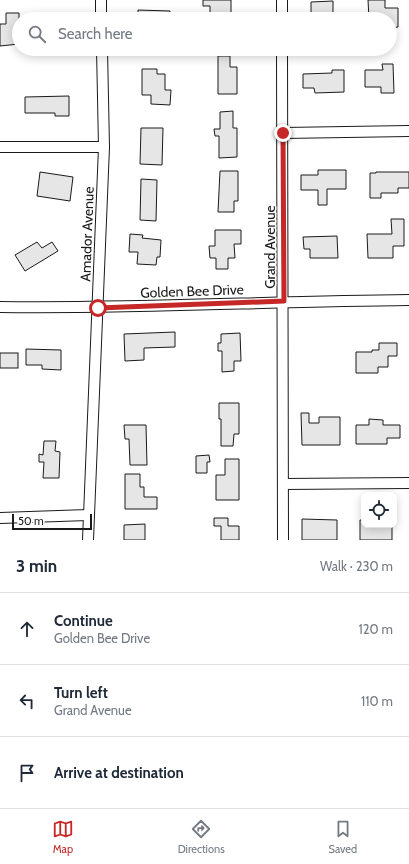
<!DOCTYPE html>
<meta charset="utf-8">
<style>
:root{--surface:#fff;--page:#f6f6f7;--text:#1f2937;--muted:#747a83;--line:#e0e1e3;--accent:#c62828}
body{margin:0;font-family:Cabin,sans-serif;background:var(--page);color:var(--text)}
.controls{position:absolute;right:12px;bottom:12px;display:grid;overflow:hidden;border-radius:8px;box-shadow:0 2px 10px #0003}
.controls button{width:36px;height:36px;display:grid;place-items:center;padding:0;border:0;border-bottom:1px solid var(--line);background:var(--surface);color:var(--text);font:20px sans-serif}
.scale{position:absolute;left:12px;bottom:10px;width:80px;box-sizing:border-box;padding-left:4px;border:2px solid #1a1a1a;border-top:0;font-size:11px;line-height:14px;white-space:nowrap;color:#1a1a1a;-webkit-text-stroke:3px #fff;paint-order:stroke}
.stop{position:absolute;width:12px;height:12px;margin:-9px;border:3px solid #c62828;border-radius:50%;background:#fff}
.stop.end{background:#c62828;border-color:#fff;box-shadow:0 1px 4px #0008}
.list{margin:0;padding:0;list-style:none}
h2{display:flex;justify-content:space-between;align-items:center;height:52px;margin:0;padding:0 16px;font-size:17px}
h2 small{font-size:13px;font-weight:400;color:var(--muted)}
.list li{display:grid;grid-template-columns:26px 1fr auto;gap:12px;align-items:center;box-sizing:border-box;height:72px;padding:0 16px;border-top:1px solid var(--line)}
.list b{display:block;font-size:15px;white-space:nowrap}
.list p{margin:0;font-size:13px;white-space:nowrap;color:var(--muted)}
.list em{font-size:13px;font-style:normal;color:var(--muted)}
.icon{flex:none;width:22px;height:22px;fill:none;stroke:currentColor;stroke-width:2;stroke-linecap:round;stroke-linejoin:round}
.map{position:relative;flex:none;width:409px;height:540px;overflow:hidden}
.search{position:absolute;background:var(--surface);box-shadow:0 2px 10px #0003;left:12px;right:12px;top:12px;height:44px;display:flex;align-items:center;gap:10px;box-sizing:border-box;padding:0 14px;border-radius:22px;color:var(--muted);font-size:15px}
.sheet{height:268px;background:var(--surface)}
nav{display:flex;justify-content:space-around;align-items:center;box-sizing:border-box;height:56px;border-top:1px solid var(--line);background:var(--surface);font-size:11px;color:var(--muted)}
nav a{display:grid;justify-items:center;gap:2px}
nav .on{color:var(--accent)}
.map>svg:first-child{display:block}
.building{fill:#e6e6e6;stroke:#1a1a1a}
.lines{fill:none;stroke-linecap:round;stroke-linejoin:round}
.street-casing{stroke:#1a1a1a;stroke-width:12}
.street{stroke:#fff;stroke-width:10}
.route{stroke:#c62828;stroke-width:5}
.labels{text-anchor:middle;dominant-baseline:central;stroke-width:3;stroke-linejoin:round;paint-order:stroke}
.street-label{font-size:14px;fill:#1a1a1a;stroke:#fff}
</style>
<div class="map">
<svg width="409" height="540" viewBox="0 0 409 540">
<rect width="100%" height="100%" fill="#fff"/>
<g class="building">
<path d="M203,0H231V14H237V19H195V17H210V6H203Z"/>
<path d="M368,0H385V8H398V27L390,28V19H369Z"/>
<path d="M333,1V19H311V2Z"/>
<path d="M138,10L170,11V19H138Z"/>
<path d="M6,13H19V44L0,46V24H6Z"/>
<path d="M50,13V18L64,17V19H37V14Z"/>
<path d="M218,56H230V67H237V94H218Z"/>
<path d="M382,64H393L394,93H381V87H365V70H383Z"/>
<path d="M142,69H157V74H165V90H171L170,105L151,104V95H142Z"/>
<path d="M332,70H344V92L315,93L314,88H303V74L332,73Z"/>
<path d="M69,96V116H55V113H25V97Z"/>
<path d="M233,111V128H237V157L219,158V136H215L214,129H220V112Z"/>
<path d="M141,128H163L162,165L140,164Z"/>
<path d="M318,170H346V189H327V205H318V190H301V175H318Z"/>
<path d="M220,171H238V201H234V212H218Z"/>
<path d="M40,172L73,177L70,201L37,196Z"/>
<path d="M376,172H409V188H398V193H381V198H370V173H376Z"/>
<path d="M141,179L157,180L156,221L140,220Z"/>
<path d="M391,219H404V246H393V258H368L367,234H392Z"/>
<path d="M215,230H241V244H234L235,258H228V269H216V258H210L209,246H215Z"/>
<path d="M130,234L143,235L142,238L161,240L160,257H157L156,265L137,264L138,252H129Z"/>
<path d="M337,236L338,258H310V249H304L303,237Z"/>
<path d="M37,242L42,248L52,242L58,251L25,271L15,255Z"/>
<path d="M175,332V347L144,348V360L125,361L124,334Z"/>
<path d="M240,333L241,361H234V371L222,372V351H218V343H221V334Z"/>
<path d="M379,343H397V356H388V367H378V373H356V352H372V350H379Z"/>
<path d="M26,349L61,350V370L42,369V365H26Z"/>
<rect x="0" y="353" width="18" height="15"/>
<path d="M219,403H239V434H234L233,446H221V419H219Z"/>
<path d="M301,413H309V423H319V417H340V445H302Z"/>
<path d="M369,419L383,420V425H400V438H387V444H356V425H369Z"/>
<path d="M124,425H146L147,465H130L129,439H125Z"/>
<path d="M44,441H56L55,451L60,452L59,478H43L44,462H39V454L43,455Z"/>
<path d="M209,455L210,462H207V473H196V456Z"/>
<path d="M225,459H239V500H216V475H225Z"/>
<path d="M125,474H140V487H144V497H157V509H125Z"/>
<path d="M214,518H228V526H239V540H221V526H214Z"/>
<path d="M302,519L337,520V540H302Z"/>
<path d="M360,520H364V525H392V540H360Z"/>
<path d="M145,524V540H124V525Z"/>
</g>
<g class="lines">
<defs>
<g id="street">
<path d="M101,0V19"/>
<path d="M282,0V19"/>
<path d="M282,49L283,540"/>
<path d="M283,133L409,131"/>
<path d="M0,147H104"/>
<path d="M0,307C136,309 273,301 409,300"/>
<path d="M283,484L409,483"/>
<path d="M0,518L88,515"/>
<path d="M88,540L104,147L102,49"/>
</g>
</defs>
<use href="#street" class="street-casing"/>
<use href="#street" class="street"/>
</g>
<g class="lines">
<path class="route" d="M98,308L284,301L283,133"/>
</g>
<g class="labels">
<g class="street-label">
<text transform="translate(87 234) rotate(-88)">Amador Avenue</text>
<text transform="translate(270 247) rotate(-90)">Grand Avenue</text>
<text transform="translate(192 291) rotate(-2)">Golden Bee Drive</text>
</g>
</g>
</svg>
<div class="controls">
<button><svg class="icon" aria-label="locate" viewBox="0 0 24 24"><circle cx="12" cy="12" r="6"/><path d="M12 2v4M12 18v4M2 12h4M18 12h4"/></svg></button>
</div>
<div class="scale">50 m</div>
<div class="stop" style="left:98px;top:308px"></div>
<div class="stop end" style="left:283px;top:133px"></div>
<div class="search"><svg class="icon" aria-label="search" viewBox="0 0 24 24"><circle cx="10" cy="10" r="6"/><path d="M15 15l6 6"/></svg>Search here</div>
</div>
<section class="sheet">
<h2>3 min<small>Walk · 230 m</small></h2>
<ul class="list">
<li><svg class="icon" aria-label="ahead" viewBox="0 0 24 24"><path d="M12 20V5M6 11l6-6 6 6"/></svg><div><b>Continue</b><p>Golden Bee Drive</p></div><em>120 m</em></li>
<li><svg class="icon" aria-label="left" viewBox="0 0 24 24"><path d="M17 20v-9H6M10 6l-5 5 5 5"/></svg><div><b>Turn left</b><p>Grand Avenue</p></div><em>110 m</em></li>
<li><svg class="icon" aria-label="arrive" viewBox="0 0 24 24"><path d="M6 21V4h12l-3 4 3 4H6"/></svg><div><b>Arrive at destination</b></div></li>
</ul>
</section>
<nav>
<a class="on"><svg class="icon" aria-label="map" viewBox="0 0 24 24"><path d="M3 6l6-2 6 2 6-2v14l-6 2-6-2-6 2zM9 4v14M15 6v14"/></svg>Map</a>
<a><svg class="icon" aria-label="directions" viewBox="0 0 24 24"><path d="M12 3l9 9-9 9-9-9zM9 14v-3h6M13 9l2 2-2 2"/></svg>Directions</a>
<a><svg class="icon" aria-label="saved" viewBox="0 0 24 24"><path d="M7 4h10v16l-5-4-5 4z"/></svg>Saved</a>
</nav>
